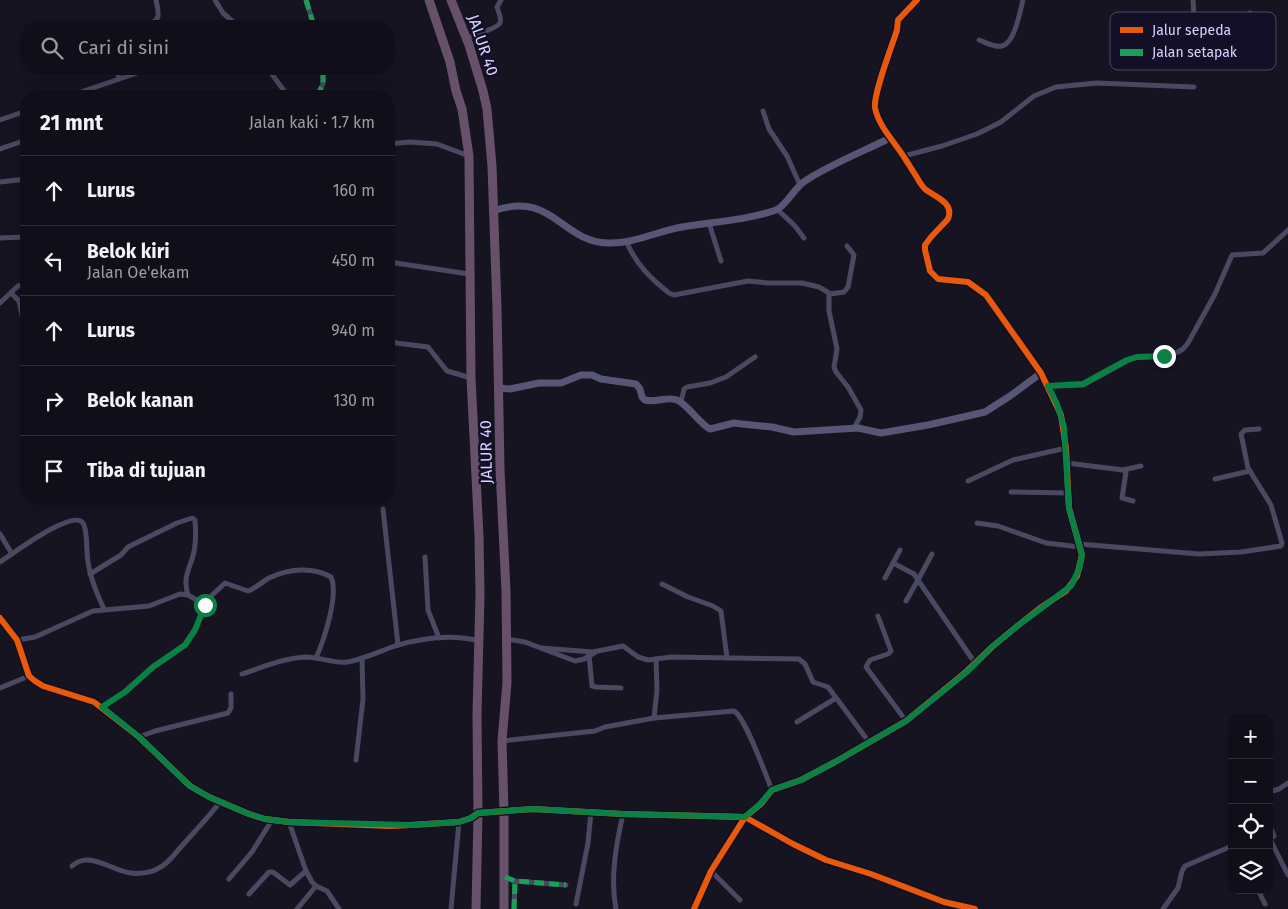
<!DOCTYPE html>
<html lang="id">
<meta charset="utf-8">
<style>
:root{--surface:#100f19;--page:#1e1d26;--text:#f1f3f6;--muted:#9c9ca2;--line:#302f38}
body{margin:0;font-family:"Fira Sans",sans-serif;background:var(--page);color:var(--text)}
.controls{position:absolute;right:15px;bottom:15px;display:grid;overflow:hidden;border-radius:10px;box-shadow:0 5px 20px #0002}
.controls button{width:45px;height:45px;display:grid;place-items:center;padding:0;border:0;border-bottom:1px solid var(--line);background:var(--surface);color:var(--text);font:25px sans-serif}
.stop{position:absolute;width:15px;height:15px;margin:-11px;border:4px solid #0b8043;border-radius:50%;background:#fff}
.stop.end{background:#0b8043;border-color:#fff;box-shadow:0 1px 5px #0008}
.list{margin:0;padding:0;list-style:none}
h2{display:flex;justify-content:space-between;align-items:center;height:65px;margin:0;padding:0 20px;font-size:21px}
h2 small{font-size:16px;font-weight:400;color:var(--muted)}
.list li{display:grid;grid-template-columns:32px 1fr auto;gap:15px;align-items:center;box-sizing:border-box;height:70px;padding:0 20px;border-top:1px solid var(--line)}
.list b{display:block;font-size:19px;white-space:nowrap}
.list p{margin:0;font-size:16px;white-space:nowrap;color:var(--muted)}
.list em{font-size:16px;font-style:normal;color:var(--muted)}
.icon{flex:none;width:28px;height:28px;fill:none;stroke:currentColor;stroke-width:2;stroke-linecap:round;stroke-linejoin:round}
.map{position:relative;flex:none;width:1288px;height:909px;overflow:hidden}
.search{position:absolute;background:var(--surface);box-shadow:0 5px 20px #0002;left:20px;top:20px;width:375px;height:55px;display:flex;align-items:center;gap:12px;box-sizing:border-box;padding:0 18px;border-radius:20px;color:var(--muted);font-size:19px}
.panel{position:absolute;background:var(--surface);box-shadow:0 5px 20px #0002;left:20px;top:90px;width:375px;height:415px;border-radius:20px}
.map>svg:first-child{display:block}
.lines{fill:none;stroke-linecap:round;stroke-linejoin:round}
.street{stroke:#4a4962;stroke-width:5}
.secondary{stroke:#575674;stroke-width:7}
.highway{stroke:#67516a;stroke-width:9}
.quiet{stroke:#1a9f57;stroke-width:5;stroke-dasharray:10 5;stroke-linecap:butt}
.cycleway-casing{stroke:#130f26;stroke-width:9}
.cycleway{stroke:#e8590c;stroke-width:6}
.route{stroke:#0b8043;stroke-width:6}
.labels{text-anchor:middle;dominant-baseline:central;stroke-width:5;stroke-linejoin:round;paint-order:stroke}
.street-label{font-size:16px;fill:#d9d4ff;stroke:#130f26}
.key{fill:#130f26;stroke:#4e4a67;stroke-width:1}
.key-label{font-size:14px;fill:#d9d4ff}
</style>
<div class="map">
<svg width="1288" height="909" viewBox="0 0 1288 909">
<rect width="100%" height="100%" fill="#161421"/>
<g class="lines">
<g class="street">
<path d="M215,0L223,13L238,26"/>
<path d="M306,0L314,26"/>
<path d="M1193,0L1194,16L1199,19L1241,17L1250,13"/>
<path d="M145,26C162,19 159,16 156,0"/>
<path d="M467,38C473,36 497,28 500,23C502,18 498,11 497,7L501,0"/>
<path d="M979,40C985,42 995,48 1002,46C1015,43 1020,11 1023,0"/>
<path d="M117,69L119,79"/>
<path d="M268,69L288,96"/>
<path d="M69,96L149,69"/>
<path d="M165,96L169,95"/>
<path d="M317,96L323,84V69"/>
<path d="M763,111L769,129L787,156L800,185"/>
<path d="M0,120L26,111"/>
<path d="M389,144L410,142L437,144L469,156"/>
<path d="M0,149L26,140"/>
<path d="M904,156L942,146L977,134L1001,122L1034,96L1056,87L1097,83L1194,87"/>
<path d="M0,182L26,179"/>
<path d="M778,210L795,226L804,238"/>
<path d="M709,223L721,261"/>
<path d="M0,238L26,237"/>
<path d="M626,241C636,264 650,278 669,293L674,295L748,281L768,283H802L819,287L829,293V311L837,349L834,367L836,372L848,387L861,410L860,417L854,428"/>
<path d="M389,262L469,274"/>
<path d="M11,293L19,301L26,333"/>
<path d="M830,294L844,292L848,287L854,255L847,246"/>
<path d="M0,303L18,286L26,284"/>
<path d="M389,332L393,341L396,343L428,347L447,371L471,378"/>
<path d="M1048,386L1083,385L1127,361L1137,357L1164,356L1178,352L1183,349L1188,343L1215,294L1232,255L1263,253L1288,230"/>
<path d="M681,402L684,389L687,387L710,383L726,377L755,357"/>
<path d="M1067,463L1123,470L1126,472L1122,498L1133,501"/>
<path d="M1123,470L1141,466"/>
<path d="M1215,479L1250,471"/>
<path d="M968,481L1013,460L1066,448"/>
<path d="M1011,492L1068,493"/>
<path d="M383,509L398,645"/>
<path d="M977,523L998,526L1046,543L1080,547"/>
<path d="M0,534L12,554"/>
<path d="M1079,544L1199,554L1241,552L1281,546L1282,543L1271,505L1248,468L1241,434L1245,430L1259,429"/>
<path d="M932,554L918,580L975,663"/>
<path d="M425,557L428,610L439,638"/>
<path d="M0,562C11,555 73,508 83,523C88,531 86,552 88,562C90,578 97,594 104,609"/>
<path d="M893,563L914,574L918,580L906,601"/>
<path d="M90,574L121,555L128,547L177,523L192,518L195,520C196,532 196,545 193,556C188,572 183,578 188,595"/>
<path d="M885,578L900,550"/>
<path d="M662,584L688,597L713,606L721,611L727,658"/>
<path d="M878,616L891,651L888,654L870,660L866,667L906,721"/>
<path d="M507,639L525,642L575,661L584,659L594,653"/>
<path d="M17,640L35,637L93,611L149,606L180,594L188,595L205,605"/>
<path d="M541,648L593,652L623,646L638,657L648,660L671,657L799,659L805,664L813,682L828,687L869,742"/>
<path d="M589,655L592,686L596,687L621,688"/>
<path d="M242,674C263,667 284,658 306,657C320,657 334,664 348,662C364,659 380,651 395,646C422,638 452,634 479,641"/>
<path d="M0,688L29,676"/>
<path d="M102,707L125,692L153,667L185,645L195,630L209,598L225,583L248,591C256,588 262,582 269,578C288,569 312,566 331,577C339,595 324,640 316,658"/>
<path d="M654,718L657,690L656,659"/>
<path d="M797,722L836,698"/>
<path d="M139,737L155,731L228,713L231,708V694"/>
<path d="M502,741L595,731L605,727L654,718L734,711C746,718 765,774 772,790"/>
<path d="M356,760L363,699L362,658"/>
<path d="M1269,792L1279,789L1288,783"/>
<path d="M478,813L504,811"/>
<path d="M289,822L306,871L312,882L316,886L327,891L339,909"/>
<path d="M1269,824L1274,836L1269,839"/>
<path d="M1270,839L1288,875"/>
<path d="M72,866C89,850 112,871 131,873C138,874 150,873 157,869C167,865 173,856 180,848C193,833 208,818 220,802"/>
<path d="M711,871L740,900"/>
<path d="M505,877L515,881L566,885"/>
<path d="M229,879L252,852L272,820"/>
<path d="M1258,890L1265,904"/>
<path d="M249,894L269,872H273L290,885L306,871"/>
<path d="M576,904L588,843L591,812"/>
<path d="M297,909L316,886"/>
<path d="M451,909L459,822"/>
<path d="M514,909L515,881"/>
<path d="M616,909C610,878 616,845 623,814"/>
<path d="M1163,909L1178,888L1182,871L1185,866L1232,846"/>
</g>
<g class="secondary">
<path d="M493,211C553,190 561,242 608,243C633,244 658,231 682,227C712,222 748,220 776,210C786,206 795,187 805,181C831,164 862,152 890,138"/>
<path d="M499,388L510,389L539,383H561L581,375H592L601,379L636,384L640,389L642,397L645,400C656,403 667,396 677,400C687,404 701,425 710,429L734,423L742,424L772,427L794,432L858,428L881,433L928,425L985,412L1010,396L1041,373"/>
<path d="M0,618L17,640L29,676L35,681L43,686L94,702L139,737L190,786L209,797L249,814L265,819L289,822L390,826L459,822L471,818L478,813"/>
<path d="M504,811L533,809L623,814L745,817L793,844L826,860L871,874L944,902L975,909"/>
<path d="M694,909L711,871L745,817L761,804L772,790L801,780L835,762L906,721L967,671L992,647L1016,627L1040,608L1066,591L1077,576L1082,555L1069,508L1066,448L1061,415L1041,373L986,295L968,282L938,279L930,271L925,250V245L931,237L948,219C955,202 934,197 925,189C921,185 919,181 916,176C912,170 908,163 904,157C894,141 879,127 875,108C873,94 892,46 897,30L898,20L917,0"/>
</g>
<g class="highway">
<path d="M429,0L450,62L456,91L462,109L469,156L471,378L479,536L480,595L477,714L478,813L476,909"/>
<path d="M451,0L469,45L483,91L487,109L492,166L497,308L500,469L506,591L507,682L502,741L504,811V909"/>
</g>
<g class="quiet">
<path d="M306,0L314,26"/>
<path d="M317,96L323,84V69"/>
<path d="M505,877L515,881L566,885"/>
<path d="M514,909L515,881"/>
</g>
<defs>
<g id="cycleway">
<path d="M0,618L17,640L29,676L35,681L43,686L94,702L139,737L190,786L209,797L249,814L265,819L289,822L390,826L411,825L459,822L471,818L478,813L533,809L623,814L745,817L793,844L826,860L871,874L944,902L975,909"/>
<path d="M694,909L711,871L745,817L761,804L772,790L801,780L835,762L906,721L967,671L992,647L1016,627L1040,608L1066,591L1077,576L1082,555L1069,508L1066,448L1061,415L1041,373L986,295L968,282L938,279L930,271L925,250V245L931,237L948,219C955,202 934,197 925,189C921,185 919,181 916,176C912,170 908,163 904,157C894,141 879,127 875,108C873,94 892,46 897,30L898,20L917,0"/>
</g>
</defs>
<use href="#cycleway" class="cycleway-casing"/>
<use href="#cycleway" class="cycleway"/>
</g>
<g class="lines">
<path class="route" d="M205,605L195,630L185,645L153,667L125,692L102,707L139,737L190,786L209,797L249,814L265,819L289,822L411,825L459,822L471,818L478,813L533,809L623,814L745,817L760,804L772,790L801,780L835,762L906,721L968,671L992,647L1016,627L1071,586L1079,569L1082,555L1069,508L1064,427L1057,404L1048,386L1083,384L1127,360L1137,357L1164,356"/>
</g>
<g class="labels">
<g class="street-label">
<text transform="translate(483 45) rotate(71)">JALUR 40</text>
<text transform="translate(486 452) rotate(-91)">JALUR 40</text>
</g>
</g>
<rect x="1110" y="12" width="166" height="58" rx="8" class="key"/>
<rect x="1120" y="27" width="23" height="6" fill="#e8590c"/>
<rect x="1120" y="49" width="23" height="7" fill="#1a9f57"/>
<g class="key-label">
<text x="1152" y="35">Jalur sepeda</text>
<text x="1152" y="57">Jalan setapak</text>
</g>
</svg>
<div class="controls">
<button>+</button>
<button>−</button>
<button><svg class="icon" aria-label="locate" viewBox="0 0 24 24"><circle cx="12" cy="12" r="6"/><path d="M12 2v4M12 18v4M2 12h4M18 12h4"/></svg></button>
<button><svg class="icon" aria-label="layers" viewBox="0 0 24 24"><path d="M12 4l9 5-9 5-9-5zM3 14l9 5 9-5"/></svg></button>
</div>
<div class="stop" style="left:205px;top:605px"></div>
<div class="stop end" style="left:1164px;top:356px"></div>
<div class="search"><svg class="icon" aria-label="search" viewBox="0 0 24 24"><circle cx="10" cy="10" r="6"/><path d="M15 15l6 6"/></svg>Cari di sini</div>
<section class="panel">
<h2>21 mnt<small>Jalan kaki · 1.7 km</small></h2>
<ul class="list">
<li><svg class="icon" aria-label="ahead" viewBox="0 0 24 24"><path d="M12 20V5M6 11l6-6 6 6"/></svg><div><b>Lurus</b></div><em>160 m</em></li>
<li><svg class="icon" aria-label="left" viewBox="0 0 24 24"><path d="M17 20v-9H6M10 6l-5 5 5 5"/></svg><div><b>Belok kiri</b><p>Jalan Oe'ekam</p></div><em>450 m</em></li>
<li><svg class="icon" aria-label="ahead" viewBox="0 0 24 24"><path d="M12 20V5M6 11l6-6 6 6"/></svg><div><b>Lurus</b></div><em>940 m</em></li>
<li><svg class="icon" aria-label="right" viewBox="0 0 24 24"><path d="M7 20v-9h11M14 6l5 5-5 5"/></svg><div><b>Belok kanan</b></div><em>130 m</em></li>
<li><svg class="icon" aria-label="arrive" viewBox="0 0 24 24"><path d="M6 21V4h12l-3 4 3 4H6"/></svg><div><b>Tiba di tujuan</b></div></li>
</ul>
</section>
</div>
